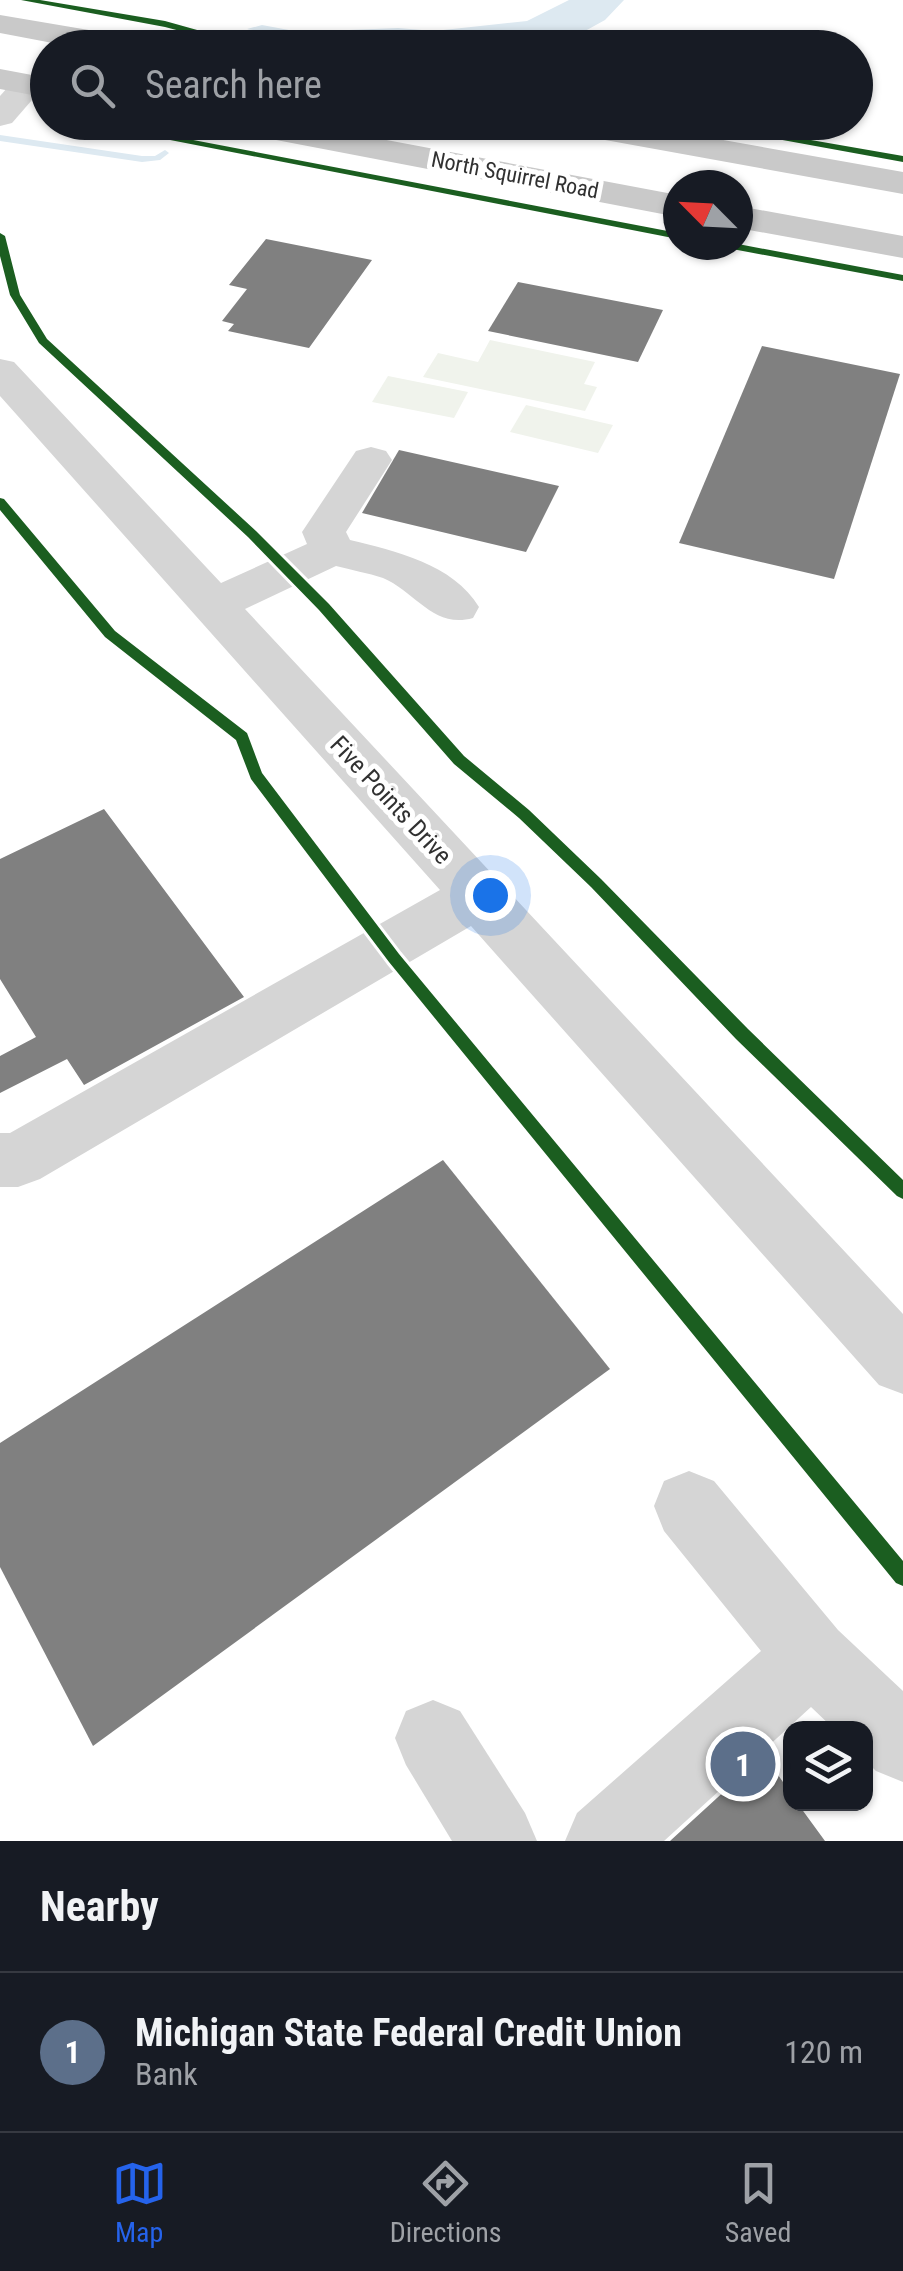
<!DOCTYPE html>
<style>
:root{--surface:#171b24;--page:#20242c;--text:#f1f3f6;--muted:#9ea1a6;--line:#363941;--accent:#2563eb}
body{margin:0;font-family:"Roboto Condensed",sans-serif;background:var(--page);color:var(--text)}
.controls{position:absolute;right:30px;bottom:30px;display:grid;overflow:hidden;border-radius:20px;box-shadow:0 2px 8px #0004}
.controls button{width:90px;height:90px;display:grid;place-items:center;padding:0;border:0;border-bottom:2px solid var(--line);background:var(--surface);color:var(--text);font:50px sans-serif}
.compass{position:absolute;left:663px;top:170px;width:90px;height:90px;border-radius:50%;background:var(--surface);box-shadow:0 2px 8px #0004;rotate:294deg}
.you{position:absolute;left:490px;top:895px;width:35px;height:35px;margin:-25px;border:8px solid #fff;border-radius:50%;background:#1a73e8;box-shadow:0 0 0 15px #1a73e833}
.badge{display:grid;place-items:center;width:65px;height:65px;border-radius:50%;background:var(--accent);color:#fff;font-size:32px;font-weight:700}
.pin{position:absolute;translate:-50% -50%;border:5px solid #fff;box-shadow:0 2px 10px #0006}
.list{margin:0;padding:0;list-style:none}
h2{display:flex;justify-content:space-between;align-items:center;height:130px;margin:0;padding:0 40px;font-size:42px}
h2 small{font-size:32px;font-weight:400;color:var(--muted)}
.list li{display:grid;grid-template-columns:65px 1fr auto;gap:30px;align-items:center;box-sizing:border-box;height:160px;padding:0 40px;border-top:2px solid var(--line)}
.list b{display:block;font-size:38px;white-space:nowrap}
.list p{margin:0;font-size:32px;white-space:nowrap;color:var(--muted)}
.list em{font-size:32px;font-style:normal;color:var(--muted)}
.icon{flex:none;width:55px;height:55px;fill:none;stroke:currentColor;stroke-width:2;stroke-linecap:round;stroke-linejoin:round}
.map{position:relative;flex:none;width:903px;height:1841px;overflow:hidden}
.search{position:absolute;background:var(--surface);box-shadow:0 2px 8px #0004;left:30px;right:30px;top:30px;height:110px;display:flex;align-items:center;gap:25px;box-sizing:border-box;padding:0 35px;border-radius:55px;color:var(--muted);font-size:38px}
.sheet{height:290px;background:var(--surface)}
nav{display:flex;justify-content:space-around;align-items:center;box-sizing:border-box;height:140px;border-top:2px solid var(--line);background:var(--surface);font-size:28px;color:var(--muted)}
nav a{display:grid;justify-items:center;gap:5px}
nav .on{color:var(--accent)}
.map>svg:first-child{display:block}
.green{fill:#f0f3ec}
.water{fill:#dde9f1}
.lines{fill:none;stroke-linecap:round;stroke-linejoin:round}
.stream{fill:#dde9f1;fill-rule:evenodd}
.building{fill:#808080}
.minor{fill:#d5d5d5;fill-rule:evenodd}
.major{fill:#c9c9c9;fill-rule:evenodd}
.cycleway-casing{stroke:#fff;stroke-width:6}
.cycleway{fill:#1b5e20;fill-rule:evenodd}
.labels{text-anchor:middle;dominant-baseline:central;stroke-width:10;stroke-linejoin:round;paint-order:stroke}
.far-street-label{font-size:22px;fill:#313131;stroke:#fff}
.street-label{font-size:25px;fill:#313131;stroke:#fff}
</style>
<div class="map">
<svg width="903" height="1841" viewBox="0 0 903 1841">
<rect width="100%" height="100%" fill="#fff"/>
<g class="green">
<path d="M490,340L595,362L584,384L597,387L585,411L423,377L438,353L478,362Z"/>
<path d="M388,376L468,392L454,418L372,402Z"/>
<path d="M526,405L613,425L598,453L510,432Z"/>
</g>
<path class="water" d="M569,0H624L605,20L556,47L388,48L346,39L343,35L349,30L398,28L434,31L527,21Z"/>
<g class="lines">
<g class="stream">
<path d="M262,25L305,33H343L347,35L343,37C316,39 297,36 270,31C262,29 254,31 247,29Z"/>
<path d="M0,135L142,156H155L165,150L169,153L160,160L142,162L0,141Z"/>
</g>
</g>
<g class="building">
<path d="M266,239L372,260L309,348L228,331L234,324L222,321L247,289L229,285Z"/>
<path d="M518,282L663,310L638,362L488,331Z"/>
<path d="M762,346L900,374L834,579L679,543Z"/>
<path d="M399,450L559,486L526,552L362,513Z"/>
<path d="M104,809L244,997L84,1085L67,1059L0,1093V1056L36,1037L0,979V859Z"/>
<path d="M443,1160L610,1369L93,1746L0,1567V1443Z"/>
<path d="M764,1755L790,1792V1804H798L825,1841H670Z"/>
</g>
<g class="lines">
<g class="minor">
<path d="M28,75L40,78L45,85L12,123L0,126V96L16,78Z"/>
<path d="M0,359L14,362L221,583L307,544L302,532L356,451L371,447L386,451L392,460L346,532L350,540C395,551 453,564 479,607L473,618C433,629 416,592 383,578C368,573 351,570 336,566L245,609L903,1314V1394L879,1385L471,926L40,1179L18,1187H0V1133H10L440,890L0,396Z"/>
<path d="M689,1471L714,1481L838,1630L903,1691V1782L876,1771L866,1761V1728H833L811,1707L664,1841H565L577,1813L761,1651L664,1531L654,1506L664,1481Z"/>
<path d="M433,1700L460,1711L525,1813L537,1841H452L406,1765L395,1738L406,1711Z"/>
</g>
<g class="major">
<path d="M0,15L136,38L147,41L152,48H79L0,33Z"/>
<path d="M0,69L48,78V98L0,89Z"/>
<path d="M217,122H291L678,195V217L234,132L222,129Z"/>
<path d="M544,122H622L903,172V194L561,132L549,129Z"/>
<path d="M738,206L903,236V258L738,228Z"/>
</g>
<defs>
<g id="cycleway">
<path d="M21,0H40L165,21L261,48H245L165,27Z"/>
<path d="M78,122H99L678,233V239Z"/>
<path d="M685,122H708L903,156V162Z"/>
<path d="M0,233L5,236L20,295L47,339L256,531L329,604L464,756L529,810L601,879L748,1029L903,1180V1199L897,1196L736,1039L591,887L519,818L454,764L319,610L248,537L39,343L10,295L0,256Z"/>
<path d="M738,244L903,275V281L727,248L722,245Z"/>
<path d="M0,498L4,499L115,631L247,733L262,773L399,954L903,1561V1586L896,1583L389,962L251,779L236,740L105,637L0,510Z"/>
</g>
</defs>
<use href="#cycleway" class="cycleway-casing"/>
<use href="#cycleway" class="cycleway"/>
</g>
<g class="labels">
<g class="far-street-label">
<text transform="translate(515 175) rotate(11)">North Squirrel Road</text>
</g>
<g class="street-label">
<text transform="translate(391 800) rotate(47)">Five Points Drive</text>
</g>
</g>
</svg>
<div class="controls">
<button><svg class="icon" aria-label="layers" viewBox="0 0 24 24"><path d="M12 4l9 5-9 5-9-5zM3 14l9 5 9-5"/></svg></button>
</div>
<svg class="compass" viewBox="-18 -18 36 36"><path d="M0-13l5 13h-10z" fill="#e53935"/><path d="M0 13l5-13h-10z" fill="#9ea1a6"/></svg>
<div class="you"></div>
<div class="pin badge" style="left:743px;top:1764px;background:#5c6f8a">1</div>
<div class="search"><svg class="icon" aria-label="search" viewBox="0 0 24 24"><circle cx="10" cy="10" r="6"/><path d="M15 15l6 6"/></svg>Search here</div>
</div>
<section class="sheet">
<h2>Nearby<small></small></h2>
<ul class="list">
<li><span class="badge" style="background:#5c6f8a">1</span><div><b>Michigan State Federal Credit Union</b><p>Bank</p></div><em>120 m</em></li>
</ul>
</section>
<nav>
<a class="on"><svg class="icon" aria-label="map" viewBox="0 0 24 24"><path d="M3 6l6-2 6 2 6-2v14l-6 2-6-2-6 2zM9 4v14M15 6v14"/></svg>Map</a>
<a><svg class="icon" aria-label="directions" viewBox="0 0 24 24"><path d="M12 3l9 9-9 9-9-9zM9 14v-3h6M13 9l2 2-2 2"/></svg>Directions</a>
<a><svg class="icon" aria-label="saved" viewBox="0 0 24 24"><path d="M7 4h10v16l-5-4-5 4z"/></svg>Saved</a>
</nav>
